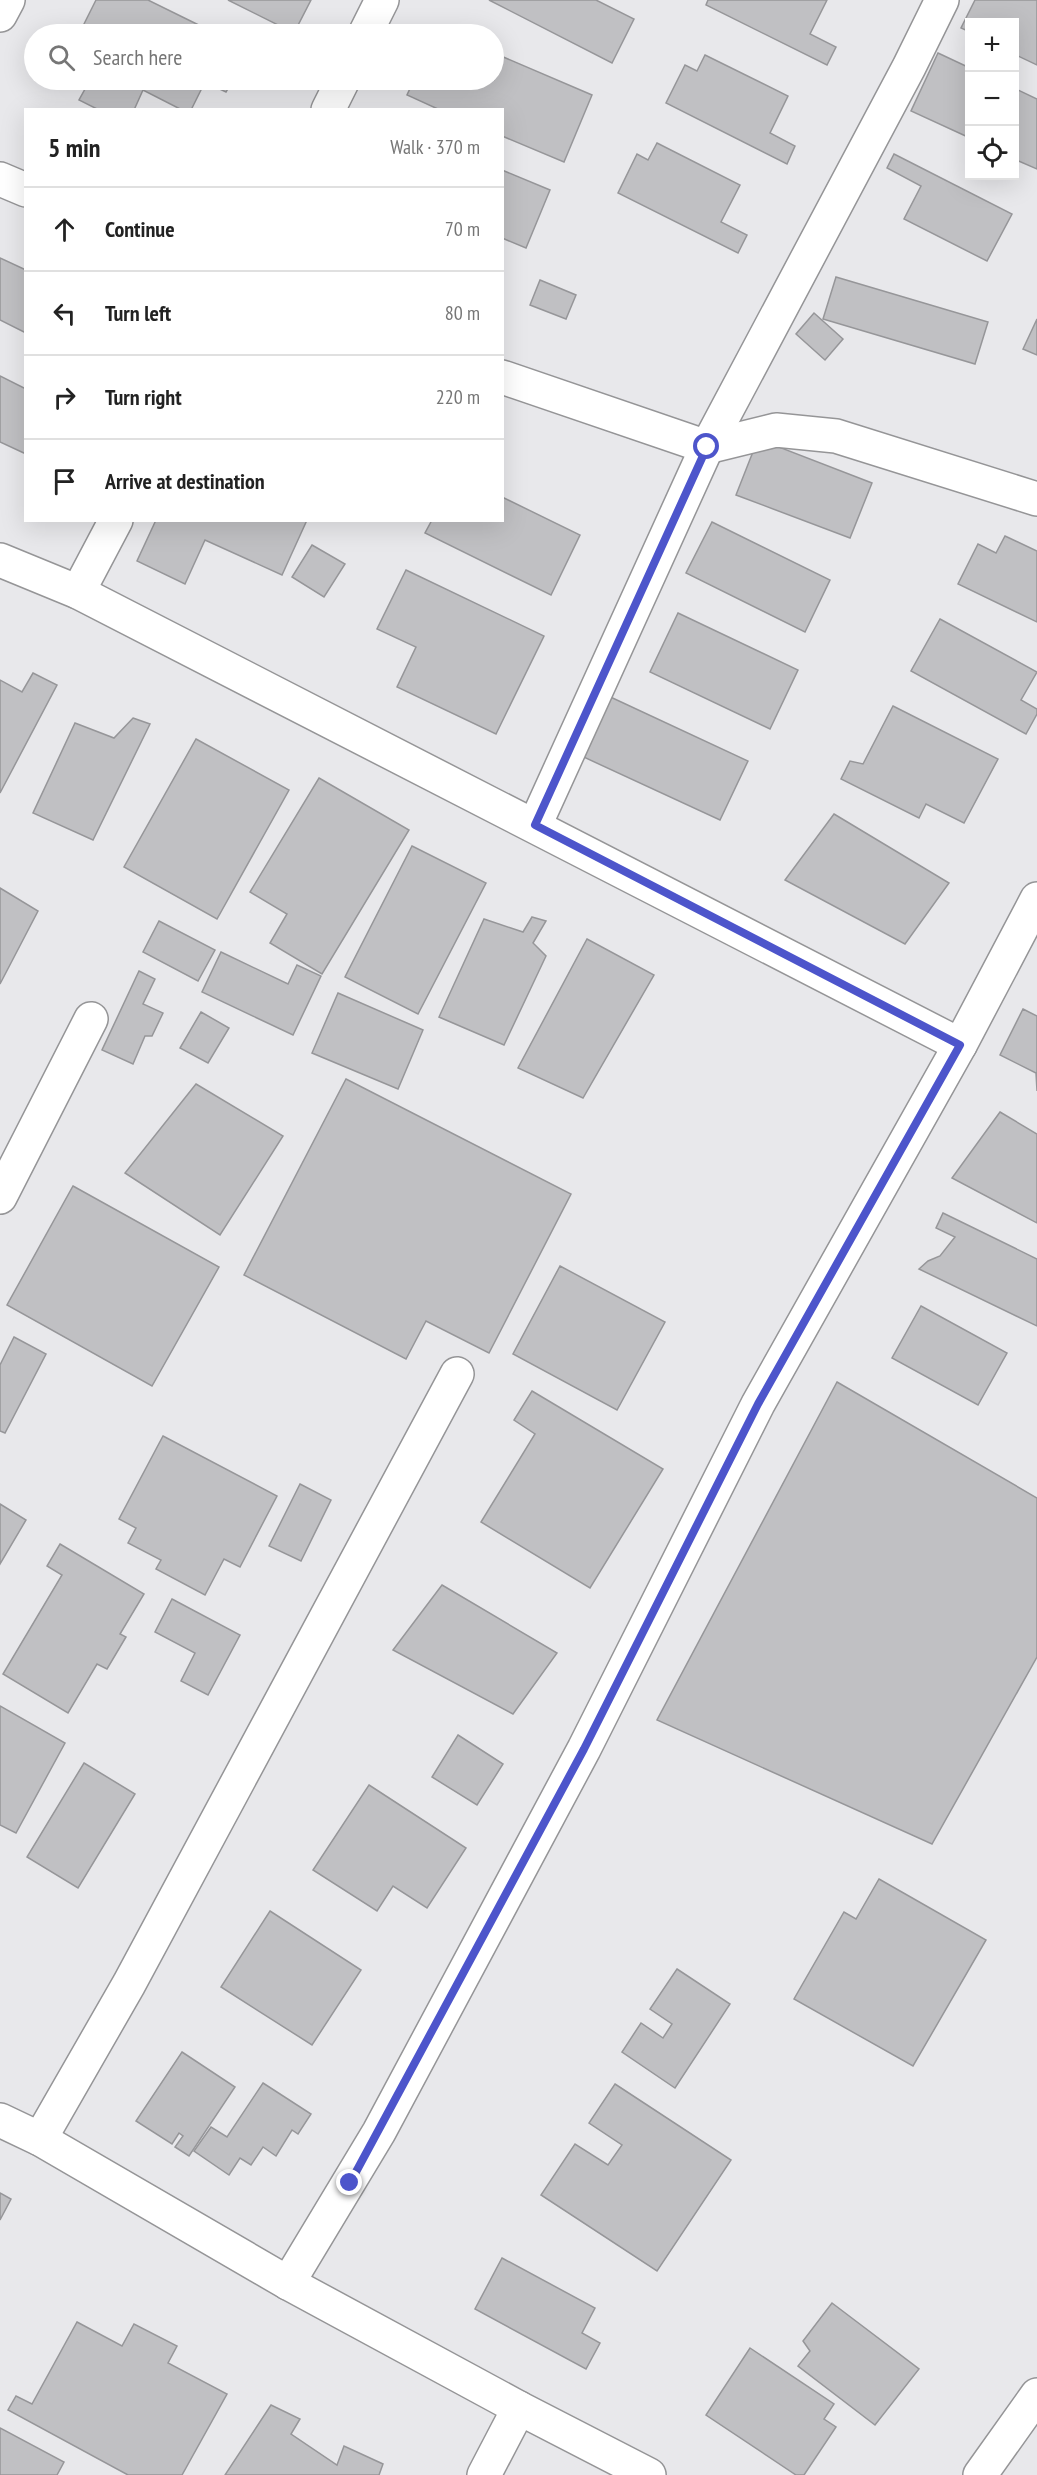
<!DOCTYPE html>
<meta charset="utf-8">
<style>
:root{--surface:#fff;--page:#f6f6f6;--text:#222;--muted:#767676;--line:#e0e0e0}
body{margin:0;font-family:"PT Sans Narrow",sans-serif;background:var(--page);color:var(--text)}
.controls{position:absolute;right:18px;top:18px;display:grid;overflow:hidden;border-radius:0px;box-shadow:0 6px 24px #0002}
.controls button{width:54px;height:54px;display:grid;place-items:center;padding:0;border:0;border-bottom:2px solid var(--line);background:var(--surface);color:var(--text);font:30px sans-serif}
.stop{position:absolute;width:18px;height:18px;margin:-14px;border:4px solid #4d55cb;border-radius:50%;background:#fff}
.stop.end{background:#4d55cb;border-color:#fff;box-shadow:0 2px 6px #0008}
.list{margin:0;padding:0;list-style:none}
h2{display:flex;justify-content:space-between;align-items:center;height:78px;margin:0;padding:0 24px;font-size:26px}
h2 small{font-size:20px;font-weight:400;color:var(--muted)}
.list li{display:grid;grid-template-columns:39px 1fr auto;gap:18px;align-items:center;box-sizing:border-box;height:84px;padding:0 24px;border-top:2px solid var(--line)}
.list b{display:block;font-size:22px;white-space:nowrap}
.list em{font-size:20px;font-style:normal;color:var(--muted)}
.icon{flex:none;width:33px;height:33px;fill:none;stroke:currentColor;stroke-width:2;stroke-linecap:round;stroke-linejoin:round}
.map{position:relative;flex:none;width:1037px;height:2475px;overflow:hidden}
.search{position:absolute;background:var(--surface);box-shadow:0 6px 24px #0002;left:24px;top:24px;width:480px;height:66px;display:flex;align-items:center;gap:15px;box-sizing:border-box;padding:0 21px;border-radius:33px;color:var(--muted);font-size:22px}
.panel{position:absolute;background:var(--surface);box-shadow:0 6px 24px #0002;left:24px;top:108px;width:480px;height:414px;border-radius:0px}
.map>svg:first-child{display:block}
.building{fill:#c0c0c3;stroke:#969699;stroke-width:1.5}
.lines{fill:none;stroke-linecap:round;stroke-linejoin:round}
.street-casing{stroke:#959597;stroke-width:36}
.street{stroke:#fff;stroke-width:33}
.route{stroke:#4d55cb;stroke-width:8}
</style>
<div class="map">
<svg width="1037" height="2475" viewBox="0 0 1037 2475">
<rect width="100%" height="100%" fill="#e8e8eb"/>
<g class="building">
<path d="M96,0H148L217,34H79Z"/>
<path d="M228,0H311L294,33Z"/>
<path d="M489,0H596L634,19L612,63Z"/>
<path d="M708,0H827L810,34L836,47L827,65L706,5Z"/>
<path d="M975,0H1037V65L1014,54V22H970V32L961,28Z"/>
<path d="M494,53L592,95L564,162L502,136V110H440L407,95L414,80H494Z"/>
<path d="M938,53L970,68V138L911,111Z"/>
<path d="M705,55L788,96L770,133L795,146L787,164L666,103L685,65L697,71Z"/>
<path d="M90,80H233L226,92L205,82L191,110H182L143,90L134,110H99L79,100Z"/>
<path d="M1014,88L1037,99V169L1014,159Z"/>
<path d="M657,143L740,185L721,222L747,235L738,253L618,193L637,154L648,160Z"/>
<path d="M894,154L1012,214L987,261L904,219L921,186L887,168Z"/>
<path d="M502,170L550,190L526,248L502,238Z"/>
<path d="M0,258L26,270V333L0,320Z"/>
<path d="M836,277L988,322L975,364L823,319Z"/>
<path d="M540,280L576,295L566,319L530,305Z"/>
<path d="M814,313L843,339L825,360L796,334Z"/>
<path d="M1037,319V355L1023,349Z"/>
<path d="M0,376L26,389V454L0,442Z"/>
<path d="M758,439L872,483L850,538L736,495Z"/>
<path d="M502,497L580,535L551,595L425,533L432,520H502Z"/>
<path d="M156,520H307L282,575L205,540L185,584L137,561Z"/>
<path d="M712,522L830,580L805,632L686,573Z"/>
<path d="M1005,536L1037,551V622L958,584L978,544L996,553Z"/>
<path d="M312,545L345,564L324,597L292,577Z"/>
<path d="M406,570L544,636L496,734L397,687L416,647L377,629Z"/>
<path d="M678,613L798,670L770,729L650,672Z"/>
<path d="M940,619L1037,672L1021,700L1037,709V714L1026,734L911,671Z"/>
<path d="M33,673L57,685L0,793V680L22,692Z"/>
<path d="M604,694L748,761L720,820L575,753Z"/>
<path d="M893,706L998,759L964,823L926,804L919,818L841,779L850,761L863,764Z"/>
<path d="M133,718L150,724L93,840L33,813L75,723L114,738Z"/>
<path d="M196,739L289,790L217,919L124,867Z"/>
<path d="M319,778L409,830L322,974L270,943L287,914L250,892Z"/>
<path d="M834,814L949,883L905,944L785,880Z"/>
<path d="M412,846L486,883L418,1014L345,977Z"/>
<path d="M0,888L38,911L0,984Z"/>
<path d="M532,917L546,921L533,943L546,956L504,1045L439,1017L484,919L523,932Z"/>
<path d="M159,921L215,950L198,981L143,952Z"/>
<path d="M587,939L654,975L583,1098L518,1068Z"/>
<path d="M221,952L288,984L297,965L321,976L293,1035L202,992Z"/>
<path d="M139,971L155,979L143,1004L163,1013L152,1036H145L133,1064L102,1050Z"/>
<path d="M338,993L423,1030L398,1089L312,1053Z"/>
<path d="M1023,1009L1037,1016V1091L1036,1073L1000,1055Z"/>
<path d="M201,1012L229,1028L208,1063L180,1048Z"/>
<path d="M346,1079L571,1194L489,1353L426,1321L406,1359L244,1275Z"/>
<path d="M196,1084L283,1136L220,1235L125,1173Z"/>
<path d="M1000,1112L1037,1134V1223L952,1178Z"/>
<path d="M73,1186L219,1267L152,1386L7,1305Z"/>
<path d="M943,1213L1037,1259V1326L919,1269L928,1261L940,1256L955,1237L936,1228Z"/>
<path d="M560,1266L665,1322L617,1410L513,1354Z"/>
<path d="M921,1306L1007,1353L978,1405L892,1358Z"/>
<path d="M14,1337L46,1354L5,1433L0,1431V1365Z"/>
<path d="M837,1382L1037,1498V1657L932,1844L657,1720Z"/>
<path d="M532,1391L663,1469L590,1588L481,1522L535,1434L514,1420Z"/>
<path d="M163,1436L277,1496L240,1567L224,1559L205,1595L156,1569L161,1560L128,1543L136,1528L119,1519Z"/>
<path d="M300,1484L331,1500L301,1561L269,1546Z"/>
<path d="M0,1504L26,1520L0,1564Z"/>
<path d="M60,1544L144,1594L120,1634L126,1637L107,1669L97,1664L68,1713L3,1674L62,1575L47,1566Z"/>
<path d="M442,1585L557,1653L513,1714L393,1650Z"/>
<path d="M172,1599L240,1635L208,1695L181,1681L195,1653L155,1632Z"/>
<path d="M0,1706L65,1743L16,1833L0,1825Z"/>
<path d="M458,1735L503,1764L477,1805L432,1777Z"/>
<path d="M84,1763L135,1794L78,1888L27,1857Z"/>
<path d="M369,1785L466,1848L427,1908L393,1886L377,1911L313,1870Z"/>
<path d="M879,1879L986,1940L913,2066L794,1999L844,1912L856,1919Z"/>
<path d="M270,1911L361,1970L312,2045L221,1987Z"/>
<path d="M677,1969L730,2004L675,2088L622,2052L641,2023L663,2038L672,2024L650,2009Z"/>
<path d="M182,2052L235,2087L189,2156L175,2147L183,2136L179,2133L172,2144L136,2121Z"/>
<path d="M263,2083L311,2114L298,2134L292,2130L276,2156L263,2147L251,2165L240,2158L229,2175L194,2151L211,2127L227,2137Z"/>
<path d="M615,2084L731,2160L657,2271L541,2195L575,2144L608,2165L622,2145L589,2123Z"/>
<path d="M0,2193L11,2199L0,2220Z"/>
<path d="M502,2258L595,2308L582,2333L600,2343L586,2369L475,2309Z"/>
<path d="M832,2303L919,2369L875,2425L798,2366L810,2351L803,2341Z"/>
<path d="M77,2322L122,2346L134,2324L177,2346L168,2363L227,2394L182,2475H128L8,2410L16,2396L32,2404Z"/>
<path d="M750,2348L834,2404L824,2419L836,2427L804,2475H796L706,2415Z"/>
<path d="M271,2405L300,2419L291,2434L337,2465L344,2446L383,2464L379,2475H225Z"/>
<path d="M0,2428L64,2462L57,2475H0Z"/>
</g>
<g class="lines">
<defs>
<g id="street">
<path d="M0,15L8,0"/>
<path d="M365,34L382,0"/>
<path d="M328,110L343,80"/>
<path d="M0,179L26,190"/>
<path d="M502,377L707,447L776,430L836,436L1037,499"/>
<path d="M0,560L78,592L960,1045"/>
<path d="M78,592L116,520"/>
<path d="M535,825L707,447L909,67L942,0"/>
<path d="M0,1197L91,1019"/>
<path d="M0,2120L40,2139L288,2283L519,2408L649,2475"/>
<path d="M40,2139L129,1984L457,1374"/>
<path d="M288,2283L379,2132L584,1749L758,1404L960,1045L1037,899"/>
<path d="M484,2475L519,2408"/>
<path d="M980,2475L1037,2395"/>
</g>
</defs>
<use href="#street" class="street-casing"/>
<use href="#street" class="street"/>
</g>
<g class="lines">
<path class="route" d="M350,2183L584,1749L758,1404L960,1045L535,825L707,447"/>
</g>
</svg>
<div class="controls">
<button>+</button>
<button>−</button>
<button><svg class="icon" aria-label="locate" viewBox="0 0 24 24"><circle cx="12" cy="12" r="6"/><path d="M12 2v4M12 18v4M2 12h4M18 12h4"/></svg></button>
</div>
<div class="stop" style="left:707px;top:447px"></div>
<div class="stop end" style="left:350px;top:2183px"></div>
<div class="search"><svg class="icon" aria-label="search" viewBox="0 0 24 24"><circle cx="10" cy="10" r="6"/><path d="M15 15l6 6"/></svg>Search here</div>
<section class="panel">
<h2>5 min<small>Walk · 370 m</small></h2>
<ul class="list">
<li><svg class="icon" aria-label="ahead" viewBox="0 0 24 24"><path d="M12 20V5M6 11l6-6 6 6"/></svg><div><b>Continue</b></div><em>70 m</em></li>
<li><svg class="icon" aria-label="left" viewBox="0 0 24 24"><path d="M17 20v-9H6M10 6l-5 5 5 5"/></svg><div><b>Turn left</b></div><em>80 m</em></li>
<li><svg class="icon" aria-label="right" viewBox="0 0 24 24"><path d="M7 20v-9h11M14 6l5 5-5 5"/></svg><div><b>Turn right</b></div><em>220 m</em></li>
<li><svg class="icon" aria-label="arrive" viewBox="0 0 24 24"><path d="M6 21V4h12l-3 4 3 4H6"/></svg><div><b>Arrive at destination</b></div></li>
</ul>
</section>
</div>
